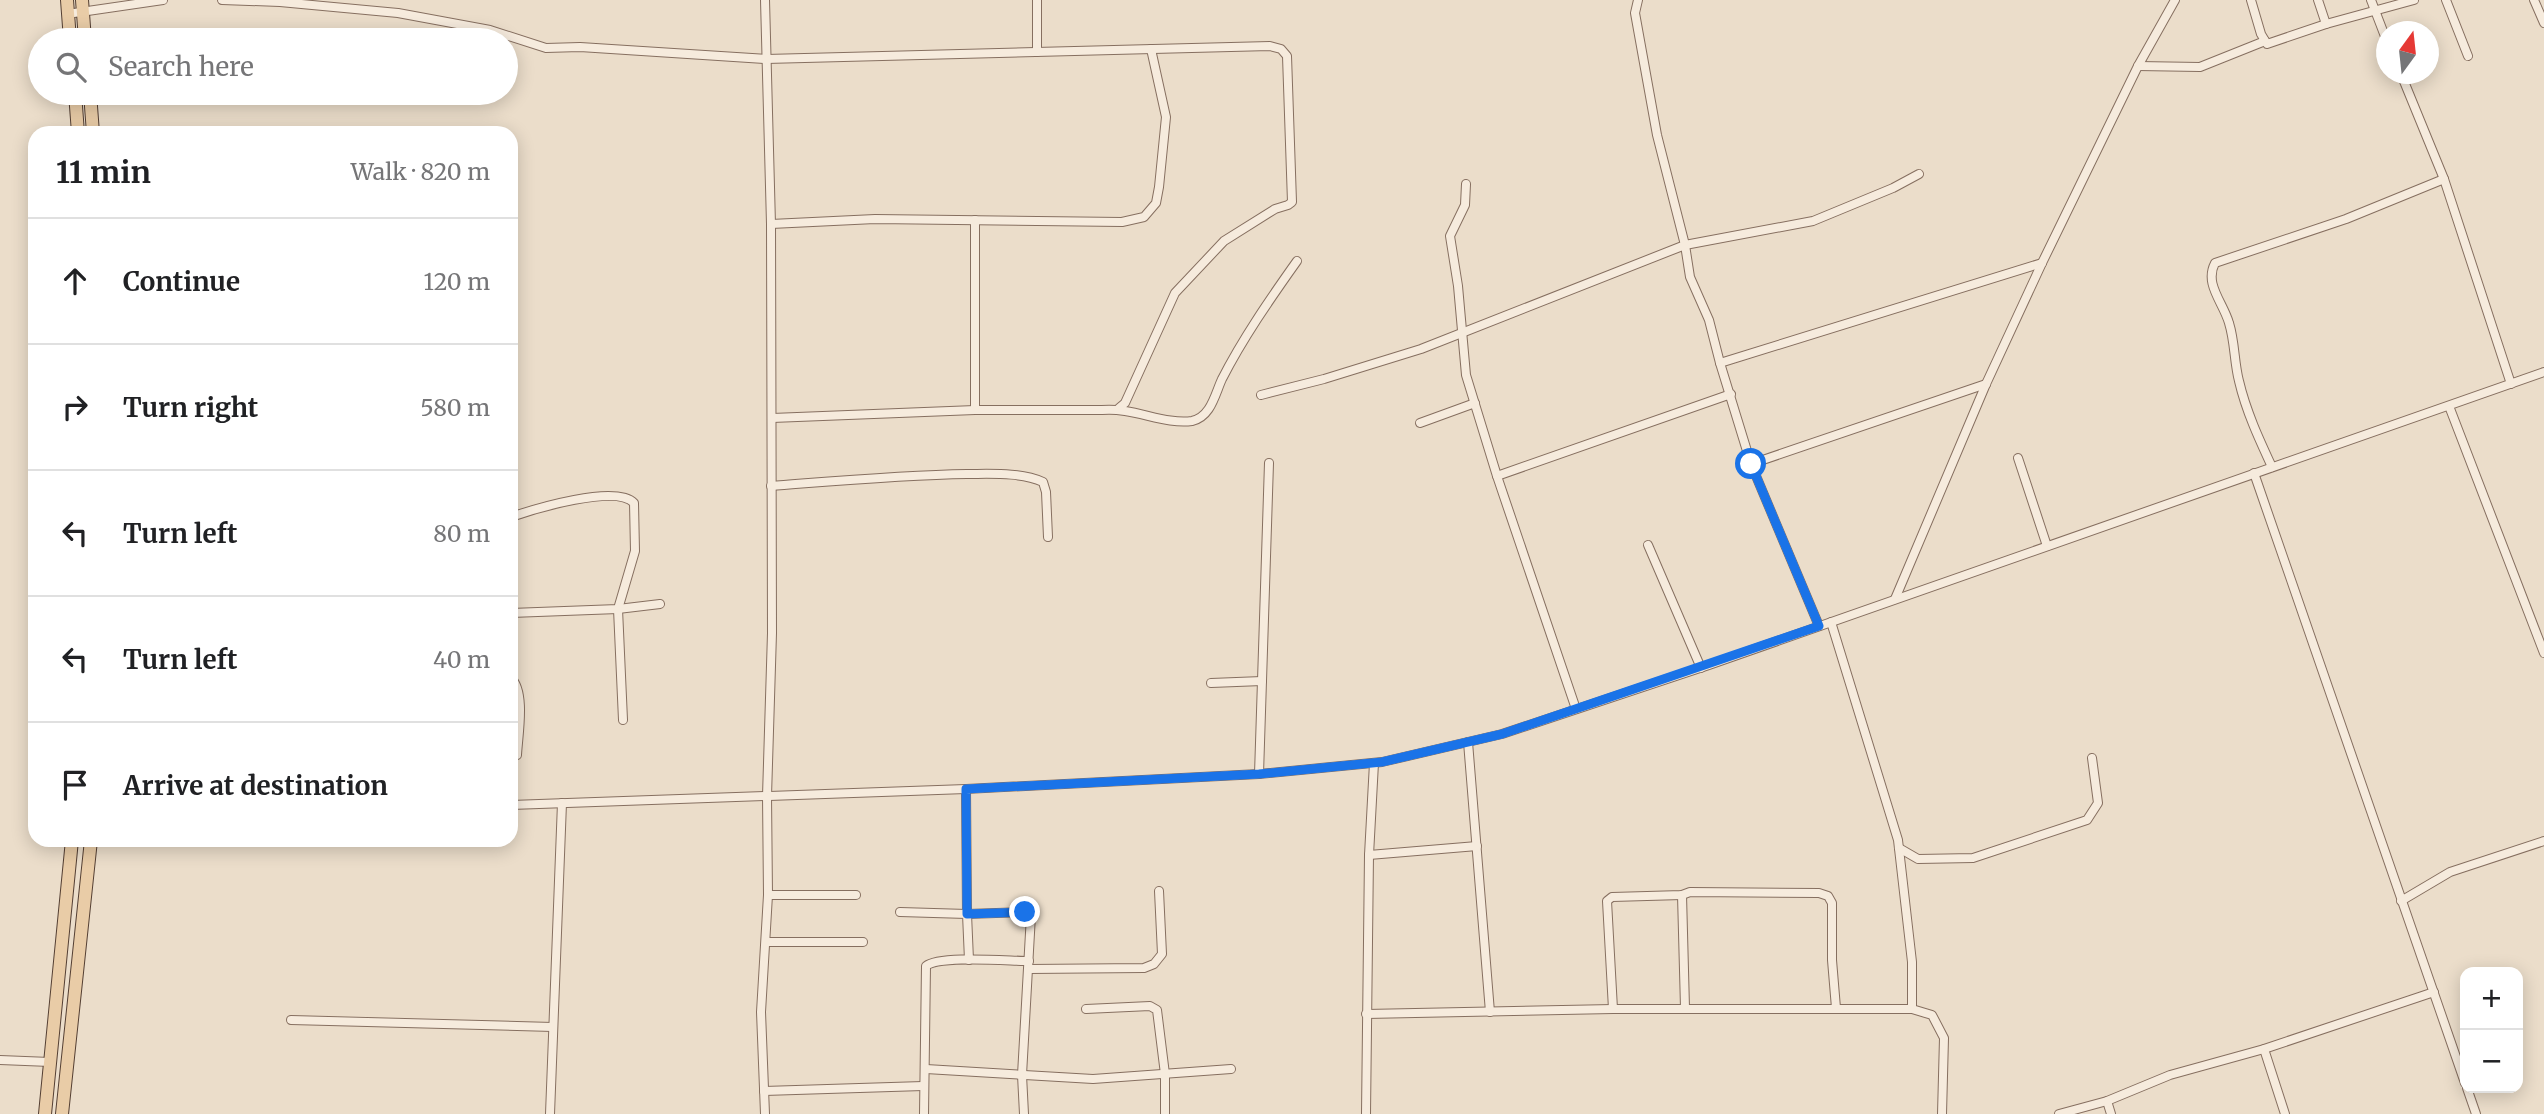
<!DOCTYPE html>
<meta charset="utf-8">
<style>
:root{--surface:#fff;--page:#f6f6f6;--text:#202124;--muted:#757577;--line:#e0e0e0}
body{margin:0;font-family:Merriweather,serif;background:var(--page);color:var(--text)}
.controls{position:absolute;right:21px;bottom:21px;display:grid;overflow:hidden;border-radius:14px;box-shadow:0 4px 18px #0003}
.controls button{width:63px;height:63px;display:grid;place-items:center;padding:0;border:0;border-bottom:2px solid var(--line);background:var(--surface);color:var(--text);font:35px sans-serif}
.compass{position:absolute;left:2376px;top:21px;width:63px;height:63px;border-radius:50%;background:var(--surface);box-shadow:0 4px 18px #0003;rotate:15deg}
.stop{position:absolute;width:21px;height:21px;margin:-16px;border:5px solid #1a73e8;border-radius:50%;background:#fff}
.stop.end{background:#1a73e8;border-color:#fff;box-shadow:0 2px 7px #0008}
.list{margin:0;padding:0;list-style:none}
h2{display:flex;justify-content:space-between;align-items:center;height:91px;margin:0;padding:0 28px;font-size:30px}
h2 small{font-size:23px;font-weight:400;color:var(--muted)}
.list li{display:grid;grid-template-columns:46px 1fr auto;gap:21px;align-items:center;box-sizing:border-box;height:126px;padding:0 28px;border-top:2px solid var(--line)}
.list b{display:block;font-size:26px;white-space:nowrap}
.list em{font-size:23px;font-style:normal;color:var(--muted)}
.icon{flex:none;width:38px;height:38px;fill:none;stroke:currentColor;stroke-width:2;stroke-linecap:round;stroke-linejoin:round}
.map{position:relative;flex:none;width:2544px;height:1114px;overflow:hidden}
.search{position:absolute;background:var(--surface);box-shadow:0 4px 18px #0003;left:28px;top:28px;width:490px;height:77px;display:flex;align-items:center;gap:18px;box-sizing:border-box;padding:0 24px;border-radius:38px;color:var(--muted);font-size:26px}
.panel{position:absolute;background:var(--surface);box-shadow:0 4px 18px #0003;left:28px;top:126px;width:490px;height:721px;border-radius:21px}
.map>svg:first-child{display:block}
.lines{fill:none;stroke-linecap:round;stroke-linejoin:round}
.street-casing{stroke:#866f60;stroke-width:10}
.primary-casing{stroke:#543f33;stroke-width:14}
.street{stroke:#f6ebdd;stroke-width:8}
.primary{stroke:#e9cca7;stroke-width:12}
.route{stroke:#1a73e8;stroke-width:9}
</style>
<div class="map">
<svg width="2544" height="1114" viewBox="0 0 2544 1114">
<rect width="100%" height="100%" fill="#ebddca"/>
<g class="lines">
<defs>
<g id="street">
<path d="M222,0L280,2L398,13L490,30L546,48L580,47L766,59L1270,46L1281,49L1287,56L1292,202L1288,205L1275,209L1224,241L1175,293L1125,403L1119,408"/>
<path d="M1638,0L1635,13L1657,135L1685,245L1690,277L1709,320L1720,363L1751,464L1819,626"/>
<path d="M2251,0L2261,34L2267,44L2326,24L2414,0"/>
<path d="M2318,0L2326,24"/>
<path d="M2371,0L2386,39"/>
<path d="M2446,0L2468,56"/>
<path d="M2534,0L2544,23"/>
<path d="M67,14L163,0"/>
<path d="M1037,52V0"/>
<path d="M2138,66L2200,67L2265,41"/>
<path d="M2401,74L2444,179L2511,384"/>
<path d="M1466,184L1465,205L1450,236L1458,286L1466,375L1497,476L1576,709"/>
<path d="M771,224L875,219L1122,222L1144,217L1156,203L1159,187L1166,117L1151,49"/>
<path d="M1720,363L2042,263"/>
<path d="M1261,395L1324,379L1421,349L1685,245L1813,221L1893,188L1919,174"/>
<path d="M2449,406L2544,653"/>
<path d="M975,410V220"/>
<path d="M772,418L975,410H1102C1133,407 1164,425 1192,421C1211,417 1215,394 1222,379C1243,338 1270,299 1297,261"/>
<path d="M1420,423L1475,403"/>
<path d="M2018,458L2047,546"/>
<path d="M1751,464L1986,384"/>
<path d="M2272,467C2259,439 2246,411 2239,381C2234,362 2235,342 2229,323C2223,302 2204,284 2215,263L2346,219L2444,179"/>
<path d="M2254,473L2465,1083"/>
<path d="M1497,476L1731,394"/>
<path d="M771,486C836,481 902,475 967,474C991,474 1021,472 1043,482L1046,492L1048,537"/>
<path d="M511,517C534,509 616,484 634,503L635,551L618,609L623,720"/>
<path d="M1648,545L1701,668"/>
<path d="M1895,599L1986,384L2042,263L2138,66L2175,0"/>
<path d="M511,613L618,609L660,604"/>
<path d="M1831,622L1898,840L1912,962V1009"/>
<path d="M511,678C526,692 518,735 517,755"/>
<path d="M1211,683L1262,681"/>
<path d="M1468,742L1490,1012"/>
<path d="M1259,774L1269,463"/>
<path d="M966,789L967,914L1025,912L1031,915L1022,1075L1024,1114"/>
<path d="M511,805L966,789L1259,774L1382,762L1502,734L1709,665L2544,372"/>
<path d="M1899,848L1918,859L1973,858L2087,820L2098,803L2092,758"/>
<path d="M1369,855L1477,846"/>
<path d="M768,895H856"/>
<path d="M1682,895L1685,1008"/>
<path d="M2401,901L2450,872L2544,841"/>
<path d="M900,912L967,914L969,960"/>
<path d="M766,942H863"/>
<path d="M1029,969L1144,968L1154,964L1162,954L1159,891"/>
<path d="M1086,1009L1150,1006L1157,1010L1165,1074V1114"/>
<path d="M1613,1009L1607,901L1612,897L1682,895L1690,892L1819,893L1828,896L1832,903V960L1836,1008"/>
<path d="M1366,1014L1613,1009H1912L1932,1015L1944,1038L1942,1114"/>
<path d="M291,1020L553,1027"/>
<path d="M2264,1049L2285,1114"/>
<path d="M0,1060L50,1062"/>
<path d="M926,1069L1093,1079L1231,1069"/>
<path d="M2467,1088L2476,1114"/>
<path d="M764,1091L923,1086"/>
<path d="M2107,1101L2111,1114"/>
<path d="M550,1114L562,803"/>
<path d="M765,1114L761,1012L768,895L767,796L772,633L771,224L765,0"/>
<path d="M924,1114L926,966C939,955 1009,961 1029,961"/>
<path d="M1366,1114L1369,855L1374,763"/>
<path d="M2059,1114L2107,1101L2170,1075L2264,1049L2434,992"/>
</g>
<g id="primary">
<path d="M67,0L70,40"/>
<path d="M82,0L85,40"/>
<path d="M75,93L78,133"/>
<path d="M90,93L93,133"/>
<path d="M45,1114L72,840"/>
<path d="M62,1114L91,840"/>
</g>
</defs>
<use href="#street" class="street-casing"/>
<use href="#primary" class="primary-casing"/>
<use href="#street" class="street"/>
<use href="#primary" class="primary"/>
</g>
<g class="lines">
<path class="route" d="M1025,912L967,914L966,789L1259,774L1382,762L1502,734L1819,626L1751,464"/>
</g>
</svg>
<div class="controls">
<button>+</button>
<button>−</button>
</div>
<svg class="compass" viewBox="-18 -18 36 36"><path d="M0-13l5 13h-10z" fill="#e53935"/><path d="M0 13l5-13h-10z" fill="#757577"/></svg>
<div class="stop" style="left:1751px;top:464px"></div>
<div class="stop end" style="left:1025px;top:912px"></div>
<div class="search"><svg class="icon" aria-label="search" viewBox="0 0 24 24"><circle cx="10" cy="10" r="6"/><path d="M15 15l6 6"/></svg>Search here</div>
<section class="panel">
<h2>11 min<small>Walk · 820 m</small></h2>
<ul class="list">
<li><svg class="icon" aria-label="ahead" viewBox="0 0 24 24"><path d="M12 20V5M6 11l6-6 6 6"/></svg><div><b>Continue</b></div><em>120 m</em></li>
<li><svg class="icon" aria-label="right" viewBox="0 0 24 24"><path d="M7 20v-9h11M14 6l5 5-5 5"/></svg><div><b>Turn right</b></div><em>580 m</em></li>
<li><svg class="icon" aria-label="left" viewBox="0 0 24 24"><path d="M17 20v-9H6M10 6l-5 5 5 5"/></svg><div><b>Turn left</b></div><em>80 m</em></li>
<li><svg class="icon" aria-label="left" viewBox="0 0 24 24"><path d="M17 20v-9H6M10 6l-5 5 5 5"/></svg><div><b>Turn left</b></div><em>40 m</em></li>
<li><svg class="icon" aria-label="arrive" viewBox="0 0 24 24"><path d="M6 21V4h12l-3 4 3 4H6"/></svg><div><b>Arrive at destination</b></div></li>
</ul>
</section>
</div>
